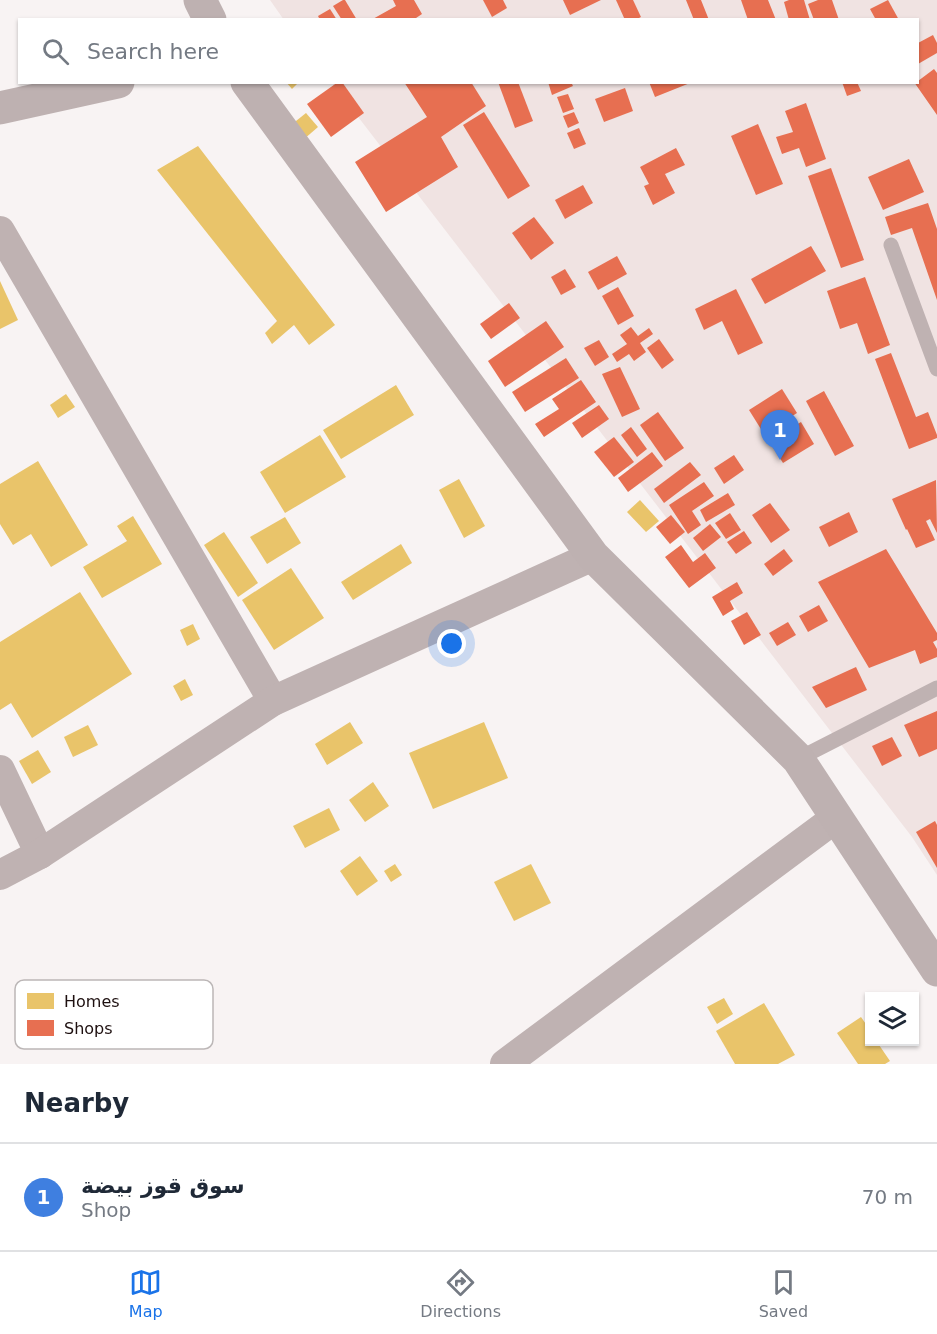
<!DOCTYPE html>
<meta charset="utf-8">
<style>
:root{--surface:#fff;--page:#f6f6f7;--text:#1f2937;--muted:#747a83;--line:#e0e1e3;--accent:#1a73e8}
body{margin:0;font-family:"DejaVu Sans",Cairo,sans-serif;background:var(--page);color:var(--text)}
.controls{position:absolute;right:18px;bottom:18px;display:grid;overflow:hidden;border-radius:0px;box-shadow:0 2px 4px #0004}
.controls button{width:54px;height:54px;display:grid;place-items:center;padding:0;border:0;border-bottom:2px solid var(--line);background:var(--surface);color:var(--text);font:30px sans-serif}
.you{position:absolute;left:452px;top:644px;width:21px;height:21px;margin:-15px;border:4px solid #fff;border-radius:50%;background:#1a73e8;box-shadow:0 0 0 9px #1a73e833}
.badge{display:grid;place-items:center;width:39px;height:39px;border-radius:50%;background:var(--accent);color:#fff;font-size:20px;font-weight:700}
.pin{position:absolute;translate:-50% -50px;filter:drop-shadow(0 2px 3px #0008)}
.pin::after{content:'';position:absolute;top:32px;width:21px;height:18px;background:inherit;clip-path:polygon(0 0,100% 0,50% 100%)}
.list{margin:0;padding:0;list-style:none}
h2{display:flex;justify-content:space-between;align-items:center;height:78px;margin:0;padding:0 24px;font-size:26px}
h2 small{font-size:20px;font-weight:400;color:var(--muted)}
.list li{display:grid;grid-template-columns:39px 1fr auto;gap:18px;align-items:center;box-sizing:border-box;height:108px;padding:0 24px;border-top:2px solid var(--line)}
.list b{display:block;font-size:22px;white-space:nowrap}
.list p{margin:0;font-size:20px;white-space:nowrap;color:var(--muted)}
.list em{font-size:20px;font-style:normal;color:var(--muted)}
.icon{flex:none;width:33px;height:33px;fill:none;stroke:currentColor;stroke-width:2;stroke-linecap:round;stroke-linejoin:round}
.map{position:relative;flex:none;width:937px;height:1064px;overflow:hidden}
.search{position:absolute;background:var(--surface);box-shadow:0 2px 4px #0004;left:18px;right:18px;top:18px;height:66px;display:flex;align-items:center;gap:15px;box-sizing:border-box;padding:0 21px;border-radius:0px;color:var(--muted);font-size:22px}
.sheet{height:186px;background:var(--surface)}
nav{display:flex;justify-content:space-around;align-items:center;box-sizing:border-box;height:84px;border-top:2px solid var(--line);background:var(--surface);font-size:16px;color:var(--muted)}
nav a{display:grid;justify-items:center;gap:3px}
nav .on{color:var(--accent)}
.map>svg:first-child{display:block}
.built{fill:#f0e3e2}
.homes{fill:#e9c46a}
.shops{fill:#e76f51}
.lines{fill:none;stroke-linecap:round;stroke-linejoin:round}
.lane{stroke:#bfb2b2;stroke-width:15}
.street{stroke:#bfb2b2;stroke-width:30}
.secondary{stroke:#beb1b1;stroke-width:33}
.key{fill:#fff;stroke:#bcb7b7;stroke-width:1.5}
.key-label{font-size:16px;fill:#1e1010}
</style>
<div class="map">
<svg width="937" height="1064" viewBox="0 0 937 1064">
<rect width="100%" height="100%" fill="#f8f3f3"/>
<path class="built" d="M270,0H937V875L912,837L332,83L918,82V20H284Z"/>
<g class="homes">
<path d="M286,82H299L292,89Z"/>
<path d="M306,113L318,127L303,140L291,125Z"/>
<path d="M198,146L335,325L309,345L294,325L272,344L265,333L277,321L157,170Z"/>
<path d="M0,281L18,320L0,329Z"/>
<path d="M396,385L414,415L341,459L323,430Z"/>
<path d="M66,394L75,407L58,418L50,405Z"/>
<path d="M320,435L346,477L285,513L260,472Z"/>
<path d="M38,461L88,545L51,567L31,534L13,545L0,524V484Z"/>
<path d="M459,479L485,526L464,538L439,490Z"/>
<path d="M640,500L659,521L646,532L627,512Z"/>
<path d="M133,516L162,564L102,598L83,567L127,541L117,526Z"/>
<path d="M285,517L301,543L267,564L250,537Z"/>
<path d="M224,532L258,583L238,597L204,545Z"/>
<path d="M401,544L412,563L353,600L341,582Z"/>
<path d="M291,568L324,618L274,650L242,600Z"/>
<path d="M80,592L132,674L32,738L11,703L0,710V642Z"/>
<path d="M193,624L200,639L187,646L180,630Z"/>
<path d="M185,679L193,695L181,701L173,686Z"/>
<path d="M350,722L363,743L327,765L315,744Z"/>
<path d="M484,722L508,778L433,809L409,753Z"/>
<path d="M88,725L98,745L73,757L64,737Z"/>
<path d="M38,750L51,772L32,784L19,761Z"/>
<path d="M373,782L389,806L365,822L349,800Z"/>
<path d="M329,808L340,830L305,848L293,826Z"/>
<path d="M360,856L378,881L357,896L340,871Z"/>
<path d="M395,864L402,875L391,882L384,871Z"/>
<path d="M531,864L551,903L514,921L494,882Z"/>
<path d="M724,998L733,1014L717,1024L707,1007Z"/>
<path d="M764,1003L795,1055L778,1064H735L716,1031Z"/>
<path d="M861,1017L870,1030V1042H877L890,1061L885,1064H858L837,1033Z"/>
</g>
<g class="shops">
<path d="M343,0H345L357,20H342L333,6Z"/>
<path d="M393,0H414L422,14L413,20H371L396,6Z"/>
<path d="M483,0H503L507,8L492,17Z"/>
<path d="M563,0H601L570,15Z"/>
<path d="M616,0H633L641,17L635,20H625Z"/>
<path d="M686,0H701L709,20H694Z"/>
<path d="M741,0H768L776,20H748Z"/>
<path d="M789,0H804L810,20H789L784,2Z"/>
<path d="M818,0H832L839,20H814L808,4Z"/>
<path d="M888,0L899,20H876L870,9Z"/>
<path d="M330,9L337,20H320L318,16Z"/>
<path d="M933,35L937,43V53L918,64V43Z"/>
<path d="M934,69L937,73V115L914,82H918V81Z"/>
<path d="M338,82H342L364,113L331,137L307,104Z"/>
<path d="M404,82H471L486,106L441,137L458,167L386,212L355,162L427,117Z"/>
<path d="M498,82H518L533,121L515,128Z"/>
<path d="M548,82H571L573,86L552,95Z"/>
<path d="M649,82H690V83L655,97Z"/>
<path d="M842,82H857L861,91L847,96Z"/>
<path d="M625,88L633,111L604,122L595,99Z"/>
<path d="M568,94L574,109L563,113L557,97Z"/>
<path d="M806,103L826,159L806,167L799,148L782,154L776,137L793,132L785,111Z"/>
<path d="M484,112L530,186L508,199L463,125Z"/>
<path d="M574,112L579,123L568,128L563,116Z"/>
<path d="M758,124L783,184L756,195L731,136Z"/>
<path d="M579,128L586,144L574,149L567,133Z"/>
<path d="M676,148L685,165L665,174L675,193L653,205L644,186L649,184L640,167Z"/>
<path d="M909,159L924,192L883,210L868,177Z"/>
<path d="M831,168L864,260L841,268L808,176Z"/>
<path d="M583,185L593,203L565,219L555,200Z"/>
<path d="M928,203L937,229V300L912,228L891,235L885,217Z"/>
<path d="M534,217L554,243L531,260L512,233Z"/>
<path d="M811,246L826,271L765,304L751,279Z"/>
<path d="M617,256L627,274L598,290L588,272Z"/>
<path d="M565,269L576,287L561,295L551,277Z"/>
<path d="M865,277L890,345L868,354L857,323L840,329L827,291Z"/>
<path d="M618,287L634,316L618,325L602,296Z"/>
<path d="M736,289L763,343L738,355L722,321L704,330L695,309Z"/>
<path d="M509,303L520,318L491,339L480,324Z"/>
<path d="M546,321L564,347L505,387L488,361Z"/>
<path d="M631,327L638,336L649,328L653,334L640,343L646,352L634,361L629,354L617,362L612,354L627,344L620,335Z"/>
<path d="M659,339L674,360L662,369L647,348Z"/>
<path d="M599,340L609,357L595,366L584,348Z"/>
<path d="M891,353L916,417L928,412L937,435V438L909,449L875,359Z"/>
<path d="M566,358L579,378L525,412L512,392Z"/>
<path d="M620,367L640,409L622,417L602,374Z"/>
<path d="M581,380L596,402L544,437L535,424L559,409L552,399Z"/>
<path d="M782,389L797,413L764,434L749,410Z"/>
<path d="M824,391L854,446L835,456L806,401Z"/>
<path d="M599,405L609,419L582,438L572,423Z"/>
<path d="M658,412L684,448L665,461L640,425Z"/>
<path d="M801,422L814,444L783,463L769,441Z"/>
<path d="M631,427L647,449L637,457L621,435Z"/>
<path d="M614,437L634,462L614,477L594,452Z"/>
<path d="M652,452L663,466L628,492L618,478Z"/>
<path d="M734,455L744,470L724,484L714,468Z"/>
<path d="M690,462L701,475L664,503L654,489Z"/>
<path d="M936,480L937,533L930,519L926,521L935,540L916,548L907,529L906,530L892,499Z"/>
<path d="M704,482L714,496L692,511L701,525L688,534L669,505Z"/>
<path d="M728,493L735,505L706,522L700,510Z"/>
<path d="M770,503L790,530L771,543L752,515Z"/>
<path d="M849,512L858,532L829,547L819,527Z"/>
<path d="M730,513L741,530L726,539L715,523Z"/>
<path d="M671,515L685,532L670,544L656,527Z"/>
<path d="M710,524L721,537L703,551L693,538Z"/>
<path d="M744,531L752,543L736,554L727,542Z"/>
<path d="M681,545L693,562L705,553L716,568L689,588L665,557Z"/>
<path d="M784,549L793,561L773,576L764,564Z"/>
<path d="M886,549L937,633V640L933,642L937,649V657L920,664L915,650L869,668L818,582Z"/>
<path d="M737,582L743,593L730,601L734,609L723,616L712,597Z"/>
<path d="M819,605L828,621L808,632L799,616Z"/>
<path d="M747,612L761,635L744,645L731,621Z"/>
<path d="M788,622L796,635L777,646L769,633Z"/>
<path d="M856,667L867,690L826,708L812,687Z"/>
<path d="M937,711V749L919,757L904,725Z"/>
<path d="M892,737L902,756L882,766L872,746Z"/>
<path d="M935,821L937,825V868L916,832Z"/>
</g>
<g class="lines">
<g class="lane">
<path d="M891,245L937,369"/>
<path d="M798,759L937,688"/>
</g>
<g class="street">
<path d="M0,231L273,701"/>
<path d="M0,770L40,854"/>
<path d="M0,875L40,854L273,701L593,556"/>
<path d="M505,1064L837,817"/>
</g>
<g class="secondary">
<path d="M200,0L210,20"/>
<path d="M247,82L593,556L798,759L937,970"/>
<path d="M0,108L118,82"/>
</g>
</g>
<rect x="15" y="980" width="198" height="69" rx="9" class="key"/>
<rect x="27" y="993" width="27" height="16" fill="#e9c46a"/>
<rect x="27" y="1020" width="27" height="16" fill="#e76f51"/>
<g class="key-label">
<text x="64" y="1007">Homes</text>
<text x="64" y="1034">Shops</text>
</g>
</svg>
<div class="controls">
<button><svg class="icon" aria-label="layers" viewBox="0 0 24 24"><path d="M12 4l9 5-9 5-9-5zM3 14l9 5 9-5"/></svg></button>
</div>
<div class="you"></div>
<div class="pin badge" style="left:780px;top:460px;background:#3f7fe0">1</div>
<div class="search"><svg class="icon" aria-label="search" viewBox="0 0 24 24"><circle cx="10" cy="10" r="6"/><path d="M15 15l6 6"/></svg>Search here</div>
</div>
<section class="sheet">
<h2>Nearby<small></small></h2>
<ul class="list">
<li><span class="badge" style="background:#3f7fe0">1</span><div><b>سوق قوز بيضة</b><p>Shop</p></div><em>70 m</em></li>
</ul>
</section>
<nav>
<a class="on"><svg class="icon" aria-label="map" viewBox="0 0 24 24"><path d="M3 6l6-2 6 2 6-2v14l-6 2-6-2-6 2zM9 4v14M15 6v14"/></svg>Map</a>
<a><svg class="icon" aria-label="directions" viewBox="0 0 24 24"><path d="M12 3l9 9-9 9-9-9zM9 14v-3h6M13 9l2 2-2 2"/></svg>Directions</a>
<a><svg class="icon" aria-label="saved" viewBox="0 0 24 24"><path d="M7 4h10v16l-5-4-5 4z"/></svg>Saved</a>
</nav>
